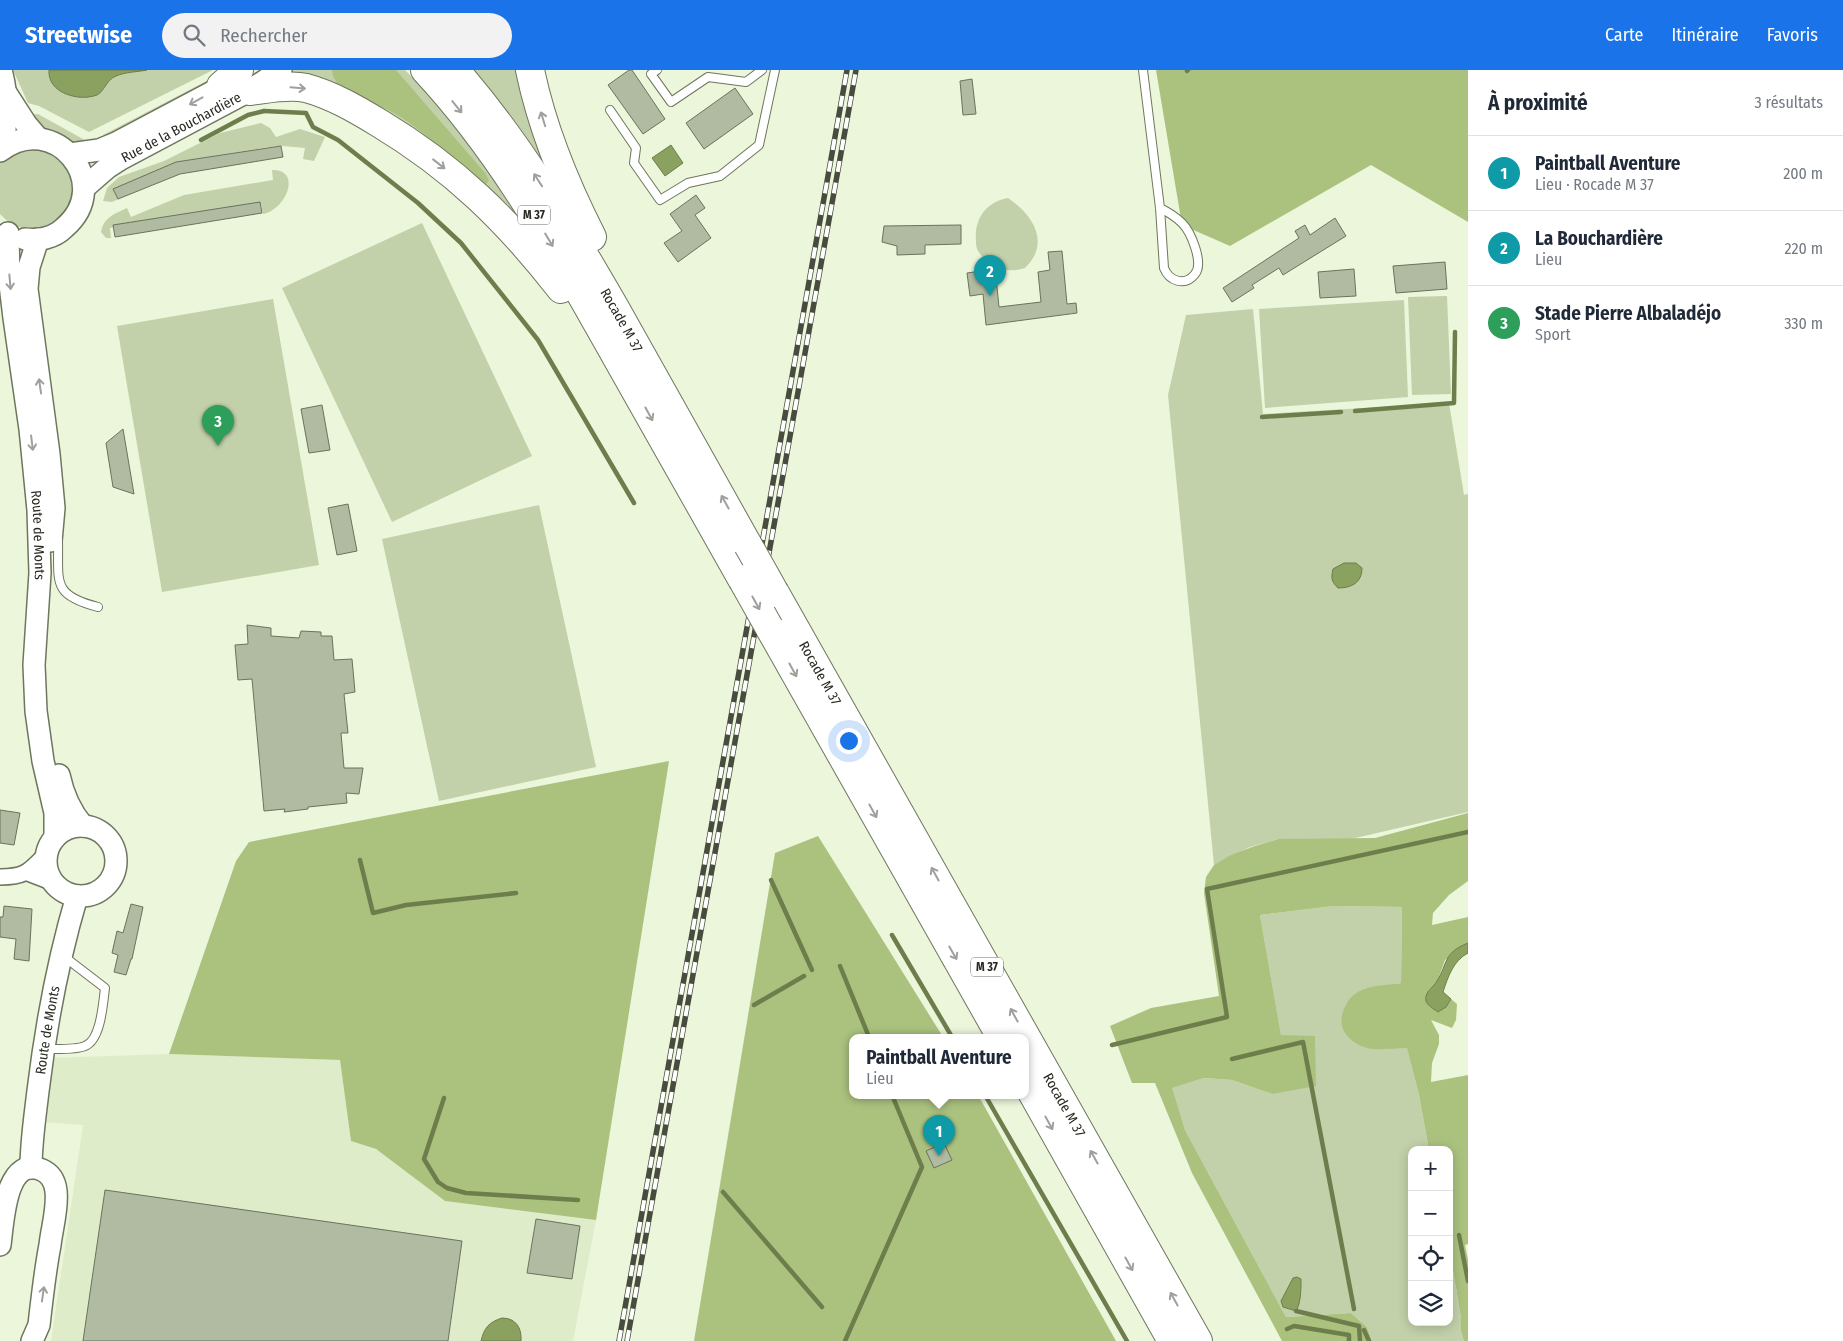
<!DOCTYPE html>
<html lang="fr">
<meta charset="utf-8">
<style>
:root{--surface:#fff;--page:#f2f2f3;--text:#1f2937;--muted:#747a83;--line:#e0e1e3;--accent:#1a73e8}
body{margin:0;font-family:"Fira Sans Condensed",sans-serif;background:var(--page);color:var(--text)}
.controls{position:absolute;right:15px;bottom:15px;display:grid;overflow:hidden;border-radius:10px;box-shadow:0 2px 12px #0003}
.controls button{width:45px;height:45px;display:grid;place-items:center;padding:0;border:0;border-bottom:1px solid var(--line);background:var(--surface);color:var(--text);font:25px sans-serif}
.you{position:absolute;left:848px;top:670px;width:18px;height:18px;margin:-12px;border:4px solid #fff;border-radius:50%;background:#1a73e8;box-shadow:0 0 0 8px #1a73e833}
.badge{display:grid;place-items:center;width:32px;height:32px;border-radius:50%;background:var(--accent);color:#fff;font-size:16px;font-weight:700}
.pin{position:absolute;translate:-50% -41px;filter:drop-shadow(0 1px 2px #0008)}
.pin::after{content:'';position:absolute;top:26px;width:18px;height:15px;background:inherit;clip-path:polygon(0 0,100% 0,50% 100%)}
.popup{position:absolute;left:849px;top:964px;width:180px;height:65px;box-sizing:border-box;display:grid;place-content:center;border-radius:10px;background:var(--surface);filter:drop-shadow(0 1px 4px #0005);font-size:16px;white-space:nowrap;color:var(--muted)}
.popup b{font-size:19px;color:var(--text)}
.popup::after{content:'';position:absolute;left:50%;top:100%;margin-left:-10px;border:10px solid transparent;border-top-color:var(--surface)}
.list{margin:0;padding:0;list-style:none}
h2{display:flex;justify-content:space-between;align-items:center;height:65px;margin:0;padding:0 20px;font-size:21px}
h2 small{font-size:16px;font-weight:400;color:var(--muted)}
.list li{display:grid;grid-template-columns:32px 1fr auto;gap:15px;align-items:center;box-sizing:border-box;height:75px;padding:0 20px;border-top:1px solid var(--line)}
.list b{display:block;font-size:19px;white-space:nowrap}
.list p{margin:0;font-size:16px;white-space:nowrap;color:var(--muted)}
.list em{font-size:16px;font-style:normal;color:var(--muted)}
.icon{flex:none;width:28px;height:28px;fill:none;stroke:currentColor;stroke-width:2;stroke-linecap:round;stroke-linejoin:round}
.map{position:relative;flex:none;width:1468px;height:1271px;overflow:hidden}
header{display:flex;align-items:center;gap:30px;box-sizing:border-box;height:70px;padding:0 25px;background:var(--accent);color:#fff}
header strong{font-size:24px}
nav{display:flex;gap:28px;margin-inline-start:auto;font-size:18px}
.search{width:350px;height:45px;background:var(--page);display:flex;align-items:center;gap:12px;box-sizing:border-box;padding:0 18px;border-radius:28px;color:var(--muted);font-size:19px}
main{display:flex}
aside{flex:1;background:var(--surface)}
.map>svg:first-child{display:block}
.built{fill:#dfecc9}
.green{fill:#c2d1a9}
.forest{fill:#abc27f}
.water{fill:#8ba15f;stroke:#6d7e4c}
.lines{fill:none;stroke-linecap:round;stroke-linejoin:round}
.stream{stroke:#6d7e4c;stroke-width:4.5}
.building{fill:#b1bba1;stroke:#6a735b}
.lane-casing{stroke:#6d765e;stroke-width:10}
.street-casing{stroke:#6d765e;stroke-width:18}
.secondary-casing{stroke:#6d765e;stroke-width:24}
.highway-casing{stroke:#6d765e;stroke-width:30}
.lane{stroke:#fff;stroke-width:8}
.street{stroke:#fff;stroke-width:15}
.secondary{stroke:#fff;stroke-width:21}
.highway{stroke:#fff;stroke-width:28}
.rail-casing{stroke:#474c3f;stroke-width:5.5}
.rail{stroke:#fff;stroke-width:4;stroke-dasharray:11;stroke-linecap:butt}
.highway-bridge-casing{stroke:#6d765e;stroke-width:30;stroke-linecap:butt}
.highway-bridge{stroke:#fff;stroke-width:28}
.oneway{stroke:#9ea09b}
.labels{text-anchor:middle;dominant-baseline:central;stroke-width:4;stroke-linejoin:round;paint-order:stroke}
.shield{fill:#fff;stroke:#686b64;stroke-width:1}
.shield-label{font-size:12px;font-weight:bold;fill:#272b21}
.street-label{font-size:14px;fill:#272b21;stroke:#fff}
</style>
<header>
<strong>Streetwise</strong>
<div class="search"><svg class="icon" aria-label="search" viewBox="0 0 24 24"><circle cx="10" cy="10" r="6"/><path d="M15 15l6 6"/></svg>Rechercher</div>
<nav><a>Carte</a><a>Itinéraire</a><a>Favoris</a></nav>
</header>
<main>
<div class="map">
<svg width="1468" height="1271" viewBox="0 0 1468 1271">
<rect width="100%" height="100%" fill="#ecf6db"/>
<path class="built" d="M169,984L340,990L351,1071L376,1079L445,1131L596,1150L573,1271H51L83,1055L43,1052L49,988Z"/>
<g class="green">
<path d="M13,0H213L89,62L39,36L28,33Z"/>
<path d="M231,0L105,69L103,65L218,5Z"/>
<path d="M294,0H405L428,23L489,99L535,172L289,3Z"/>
<path d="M472,0H517L545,96L518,56Z"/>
<path d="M38,44L92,74L71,73L58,65L38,57L26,45Z"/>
<path d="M261,53L270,58L276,67L300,59L325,67L314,91L303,89L305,78L283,76L270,77L183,91L115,119L119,129L112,132L103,131L107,118L119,107L164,91L220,63Z"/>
<path d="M45,78L70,99C72,107 76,119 74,126C71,133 65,146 60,150C41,165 16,162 0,144V93L12,82Z"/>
<path d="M272,100C302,99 287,139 263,144L261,134L110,158L111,168H106L101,162C104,147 114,144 127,138L131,147L184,125L273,110Z"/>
<path d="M1008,128C1033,145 1051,173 1025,198C1007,204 989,198 978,181C976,178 976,173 976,170C974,149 987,131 1008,128Z"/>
<path d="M422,153L532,386L392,452L282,218Z"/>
<path d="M1447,226L1451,324L1412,325L1408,227Z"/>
<path d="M273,229L319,495L162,522L117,256Z"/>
<path d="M1404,230L1408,327L1265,338L1259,239Z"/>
<path d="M1253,239L1263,344L1449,333L1464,425L1468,424V742L1351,769H1278L1250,777L1214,795L1168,325L1186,245Z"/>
<path d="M539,435L596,697L439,731L382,469Z"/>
<path d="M1334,836L1402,837L1401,913L1364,919L1372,979L1407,977L1419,1025L1429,1080H1412V1252H1449V1176L1461,1248V1261L1464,1271H1372L1367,1257L1351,1243L1286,1247L1185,1060L1171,1018L1204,1008L1232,1010L1272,1024L1281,966L1260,845Z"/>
</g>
<g class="forest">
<path d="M332,0H396L486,104L489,111L485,115C451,93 425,58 388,40C369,30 334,25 332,0Z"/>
<path d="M1156,0H1468V152L1371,95L1230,176L1182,155Z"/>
<path d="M669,691L596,1150L445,1131L376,1079L351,1071L340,990L169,984L236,791L249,772Z"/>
<path d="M1468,743V811L1449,825L1433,843L1432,855L1468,847V873L1445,890L1437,912L1429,920L1446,937L1451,929L1457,934L1456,950L1452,958L1431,950L1439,965V974L1432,993L1431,1012L1468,1005V1174L1465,1175L1468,1190V1271H1464L1461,1261V1248L1449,1176V1080H1429L1419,1025L1407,978C1396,978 1383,980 1372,979C1354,976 1336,962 1343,942C1346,932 1352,924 1362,920C1373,915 1389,915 1401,913L1402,837L1334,836L1260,845L1281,965L1315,966L1316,1016L1272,1024L1232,1010L1204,1008L1172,1018L1185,1060L1286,1247L1351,1243L1367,1257L1372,1271H1282L1192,1103L1155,1013H1132L1110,956L1151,938L1219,926L1204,823L1206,807L1214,795L1231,785L1255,776L1278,769L1375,768Z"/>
<path d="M818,766L943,967H853V1025H978L1116,1271H694L775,783Z"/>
</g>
<g class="water">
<path d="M49,0H147C137,2 125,2 116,6C106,10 104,22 97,25C79,32 47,23 49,0Z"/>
<path d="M671,75L683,93L665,106L652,88Z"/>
<path d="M1344,493H1356L1362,498C1362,513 1351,518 1338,518C1331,511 1331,508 1333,499Z"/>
<path d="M1468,873V883C1453,891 1448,907 1443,922L1451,929L1446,937L1438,942C1434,939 1428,936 1426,931C1424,922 1433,918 1437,911C1448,893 1443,883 1468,873Z"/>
<path d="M1297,1207L1301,1209C1301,1219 1301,1233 1296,1241L1283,1237L1281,1231L1293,1208Z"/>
<path d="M502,1248C516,1248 522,1258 521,1271H481C484,1258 489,1252 502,1248Z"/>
</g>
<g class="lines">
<g class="stream">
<path d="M1187,1L1188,0"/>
<path d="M264,41L306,43L313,57L338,70L418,133L461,173L538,270L634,433"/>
<path d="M201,70L248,45L264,41"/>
<path d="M1355,341L1454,333L1455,262"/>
<path d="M1262,347L1341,342"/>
<path d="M360,790L373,843L406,835L516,823"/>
<path d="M771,810L812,900"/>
<path d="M892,865L952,967"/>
<path d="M840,896L869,967"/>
<path d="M754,935L804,906"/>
<path d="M1112,975L1227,947L1207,819L1468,762"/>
<path d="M1232,989L1303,972L1354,1239"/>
<path d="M985,1025L1127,1271"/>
<path d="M444,1028L424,1089L438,1112L447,1118L466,1123L578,1130"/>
<path d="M723,1122L822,1237"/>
<path d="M1459,1165L1468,1211"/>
<path d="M1296,1241L1359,1256L1360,1271"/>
<path d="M1287,1259L1294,1256L1349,1265V1271"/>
<path d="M1364,1260L1369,1271"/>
<path d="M845,1271L922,1097L892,1025"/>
</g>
</g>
<g class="building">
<path d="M629,0H632L665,49L643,64L608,15Z"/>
<path d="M972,9L976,44L963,45L960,11Z"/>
<path d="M735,18L753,44L704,79L686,53Z"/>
<path d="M281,76L283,87L180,104L118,129L113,119L176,92Z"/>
<path d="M696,125L705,138L695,145L711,168L678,192L664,173L682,161L670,144Z"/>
<path d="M260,132L262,143L115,167L113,155Z"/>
<path d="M1335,148L1346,166L1283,205L1279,198L1252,215L1254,218L1232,232L1223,218L1299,168L1295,161L1305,155L1310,165Z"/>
<path d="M961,155V174L925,175V184L897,185V176L882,172L884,156Z"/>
<path d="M1062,181L1067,234L1076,233L1077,243L986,255L983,224L970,226L967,203L981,201L982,208L996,207L999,237L1041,232L1038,202L1050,200L1048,182Z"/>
<path d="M1445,192L1447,219L1396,223L1393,196Z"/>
<path d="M1354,199L1356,226L1320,228L1318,202Z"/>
<path d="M322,335L330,380L309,383L301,339Z"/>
<path d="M123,359L134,424L113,417L106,373Z"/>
<path d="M348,434L357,481L337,485L328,438Z"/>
<path d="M247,555L271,558V566L299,568L301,561L321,562V566H332L334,590L352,589L355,622L344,624L348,663H341L344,698H363L359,724L346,723L347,733L308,737V739L284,742L285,739L264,741L252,609L238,610L235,575L248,574Z"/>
<path d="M0,740L20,743L14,775L0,773Z"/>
<path d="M131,834L143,837L132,889H131L126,905L114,902L118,885L112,883L117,861L123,863Z"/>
<path d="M4,836L32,839L29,891L14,889L16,869L0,867V847H3Z"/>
<path d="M944,1073L952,1090L934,1098L926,1081Z"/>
<path d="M105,1120L462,1171L448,1271H83Z"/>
<path d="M536,1149L580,1156L572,1209L527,1203Z"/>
</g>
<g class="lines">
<defs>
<g id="lane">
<path d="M657,0L651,4L671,32L708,7L746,12L762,0"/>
<path d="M1143,0L1160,138L1164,198C1169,211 1185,217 1195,204C1204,193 1191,162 1182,153C1176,147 1168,142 1160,138"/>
<path d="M610,40L636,78L634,93L660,130L688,113L720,106L759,75L775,0"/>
<path d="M58,470C59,512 51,525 98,537"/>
<path d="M45,979C56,979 76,980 85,976C101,970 103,933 105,918L62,885"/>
</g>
<g id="street">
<path d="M28,803L54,813"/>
<path d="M0,807C26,807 29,801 46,784"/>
</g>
<g id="secondary">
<path d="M1,0C8,26 8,53 1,79"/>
<path d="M6,23L26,54L38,68"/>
<path d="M0,81C54,39 116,114 64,158C54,168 38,171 25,169"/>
<path d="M70,84L99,80L116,73L235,10"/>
<path id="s1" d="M84,118L107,98L121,89L249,21L281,0"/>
<path id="s2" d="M8,163L9,206L14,248L30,359L38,440L40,503L34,595L36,641L43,691L55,743V767"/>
<path d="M38,169L29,197L27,219L49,384L54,438L51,471"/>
<path d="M59,705C63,724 70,741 83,756"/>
<circle cx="81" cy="791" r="35"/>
<path id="s3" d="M31,1098C31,1072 35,1047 38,1021C46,955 58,890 77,826"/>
<path d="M0,1175C3,1154 5,1084 42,1100C51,1104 55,1112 56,1121C58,1139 52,1157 50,1175C45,1201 42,1228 39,1255L32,1271"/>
</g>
<g id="highway">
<path d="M425,0C496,76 548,166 599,256C647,340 694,425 742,509"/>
<path id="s4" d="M455,0C519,73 567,155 615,238C660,317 704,396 748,475"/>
<path d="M530,0C542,58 565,114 592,167"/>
<path d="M221,16L239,0"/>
<path d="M249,21C267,19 288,14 306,18C332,25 356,39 379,53C454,98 507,150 561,219"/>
<path id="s5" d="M775,523L1198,1271"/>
<path d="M769,557L1001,967"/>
<path d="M1025,1010L1172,1271"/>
</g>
</defs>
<use href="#lane" class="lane-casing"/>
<use href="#street" class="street-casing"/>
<use href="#secondary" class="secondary-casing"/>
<use href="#highway" class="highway-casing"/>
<use href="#lane" class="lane"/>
<use href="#street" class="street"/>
<use href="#secondary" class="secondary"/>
<use href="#highway" class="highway"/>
<defs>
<g id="rail">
<path d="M619,1271L847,0"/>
<path d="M627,1271L856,0"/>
</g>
</defs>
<use href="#rail" class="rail-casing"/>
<use href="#rail" class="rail"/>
<defs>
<g id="highway-bridge">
<path d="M748,475L775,523"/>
<path d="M742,509L769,557"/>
</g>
</defs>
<use href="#highway-bridge" class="highway-bridge-casing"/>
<use href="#highway-bridge" class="highway-bridge"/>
</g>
<defs><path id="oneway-shaft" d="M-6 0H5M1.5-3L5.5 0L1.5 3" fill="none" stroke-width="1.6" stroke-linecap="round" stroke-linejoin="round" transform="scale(1.25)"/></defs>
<g class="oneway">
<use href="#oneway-shaft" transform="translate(298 18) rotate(5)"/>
<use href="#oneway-shaft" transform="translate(196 31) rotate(151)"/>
<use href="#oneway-shaft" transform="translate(457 37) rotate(51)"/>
<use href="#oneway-shaft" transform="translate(543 49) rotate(-107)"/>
<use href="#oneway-shaft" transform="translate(439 94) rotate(38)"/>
<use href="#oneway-shaft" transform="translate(538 110) rotate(-123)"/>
<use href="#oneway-shaft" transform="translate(549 170) rotate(59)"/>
<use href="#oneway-shaft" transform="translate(10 212) rotate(85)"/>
<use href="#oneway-shaft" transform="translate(40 316) rotate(-98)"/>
<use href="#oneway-shaft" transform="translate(649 344) rotate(61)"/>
<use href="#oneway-shaft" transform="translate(32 373) rotate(83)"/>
<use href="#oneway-shaft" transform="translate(725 432) rotate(-119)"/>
<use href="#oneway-shaft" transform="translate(756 533) rotate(61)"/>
<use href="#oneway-shaft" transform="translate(793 600) rotate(61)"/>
<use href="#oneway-shaft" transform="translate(873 741) rotate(61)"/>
<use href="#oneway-shaft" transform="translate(935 804) rotate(-119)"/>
<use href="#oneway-shaft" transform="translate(953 883) rotate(60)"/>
<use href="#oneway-shaft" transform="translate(1014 945) rotate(-119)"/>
<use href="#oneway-shaft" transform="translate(1049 1053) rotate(61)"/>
<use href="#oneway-shaft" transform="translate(1094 1087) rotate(-119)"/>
<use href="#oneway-shaft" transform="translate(1129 1194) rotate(61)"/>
<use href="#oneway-shaft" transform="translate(43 1224) rotate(-82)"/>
<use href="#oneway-shaft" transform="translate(1174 1229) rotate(-119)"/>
</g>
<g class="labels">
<g class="shield">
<rect x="518" y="135.5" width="32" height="19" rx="4"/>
<rect x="971" y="887.5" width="32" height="19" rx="4"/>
</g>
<g class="shield-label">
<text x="534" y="145">M 37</text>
<text x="987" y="897">M 37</text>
</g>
<g class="street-label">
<text stroke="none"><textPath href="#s1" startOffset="115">Rue de la Bouchardière</textPath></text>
<text stroke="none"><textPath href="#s4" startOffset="301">Rocade M 37</textPath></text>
<text stroke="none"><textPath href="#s2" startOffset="304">Route de Monts</textPath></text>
<text stroke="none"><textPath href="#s5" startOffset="92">Rocade M 37</textPath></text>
<text stroke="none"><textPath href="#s3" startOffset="139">Route de Monts</textPath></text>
<text stroke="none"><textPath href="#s5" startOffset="588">Rocade M 37</textPath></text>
</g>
</g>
</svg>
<div class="controls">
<button>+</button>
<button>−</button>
<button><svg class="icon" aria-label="locate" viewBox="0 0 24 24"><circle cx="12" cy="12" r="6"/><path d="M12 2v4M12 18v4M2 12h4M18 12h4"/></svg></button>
<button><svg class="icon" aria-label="layers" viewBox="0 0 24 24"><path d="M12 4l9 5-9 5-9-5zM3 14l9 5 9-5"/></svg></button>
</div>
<div class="you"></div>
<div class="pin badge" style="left:939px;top:1086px;background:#0f9aa8">1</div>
<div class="popup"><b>Paintball Aventure</b>Lieu</div>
<div class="pin badge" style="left:990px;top:226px;background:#0f9aa8">2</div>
<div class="pin badge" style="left:218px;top:376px;background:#2e9e5b">3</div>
</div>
<aside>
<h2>À proximité<small>3 résultats</small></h2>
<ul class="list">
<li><span class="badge" style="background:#0f9aa8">1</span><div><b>Paintball Aventure</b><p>Lieu · Rocade M 37</p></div><em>200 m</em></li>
<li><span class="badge" style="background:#0f9aa8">2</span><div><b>La Bouchardière</b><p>Lieu</p></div><em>220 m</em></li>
<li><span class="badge" style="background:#2e9e5b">3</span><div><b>Stade Pierre Albaladéjo</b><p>Sport</p></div><em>330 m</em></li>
</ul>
</aside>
</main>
